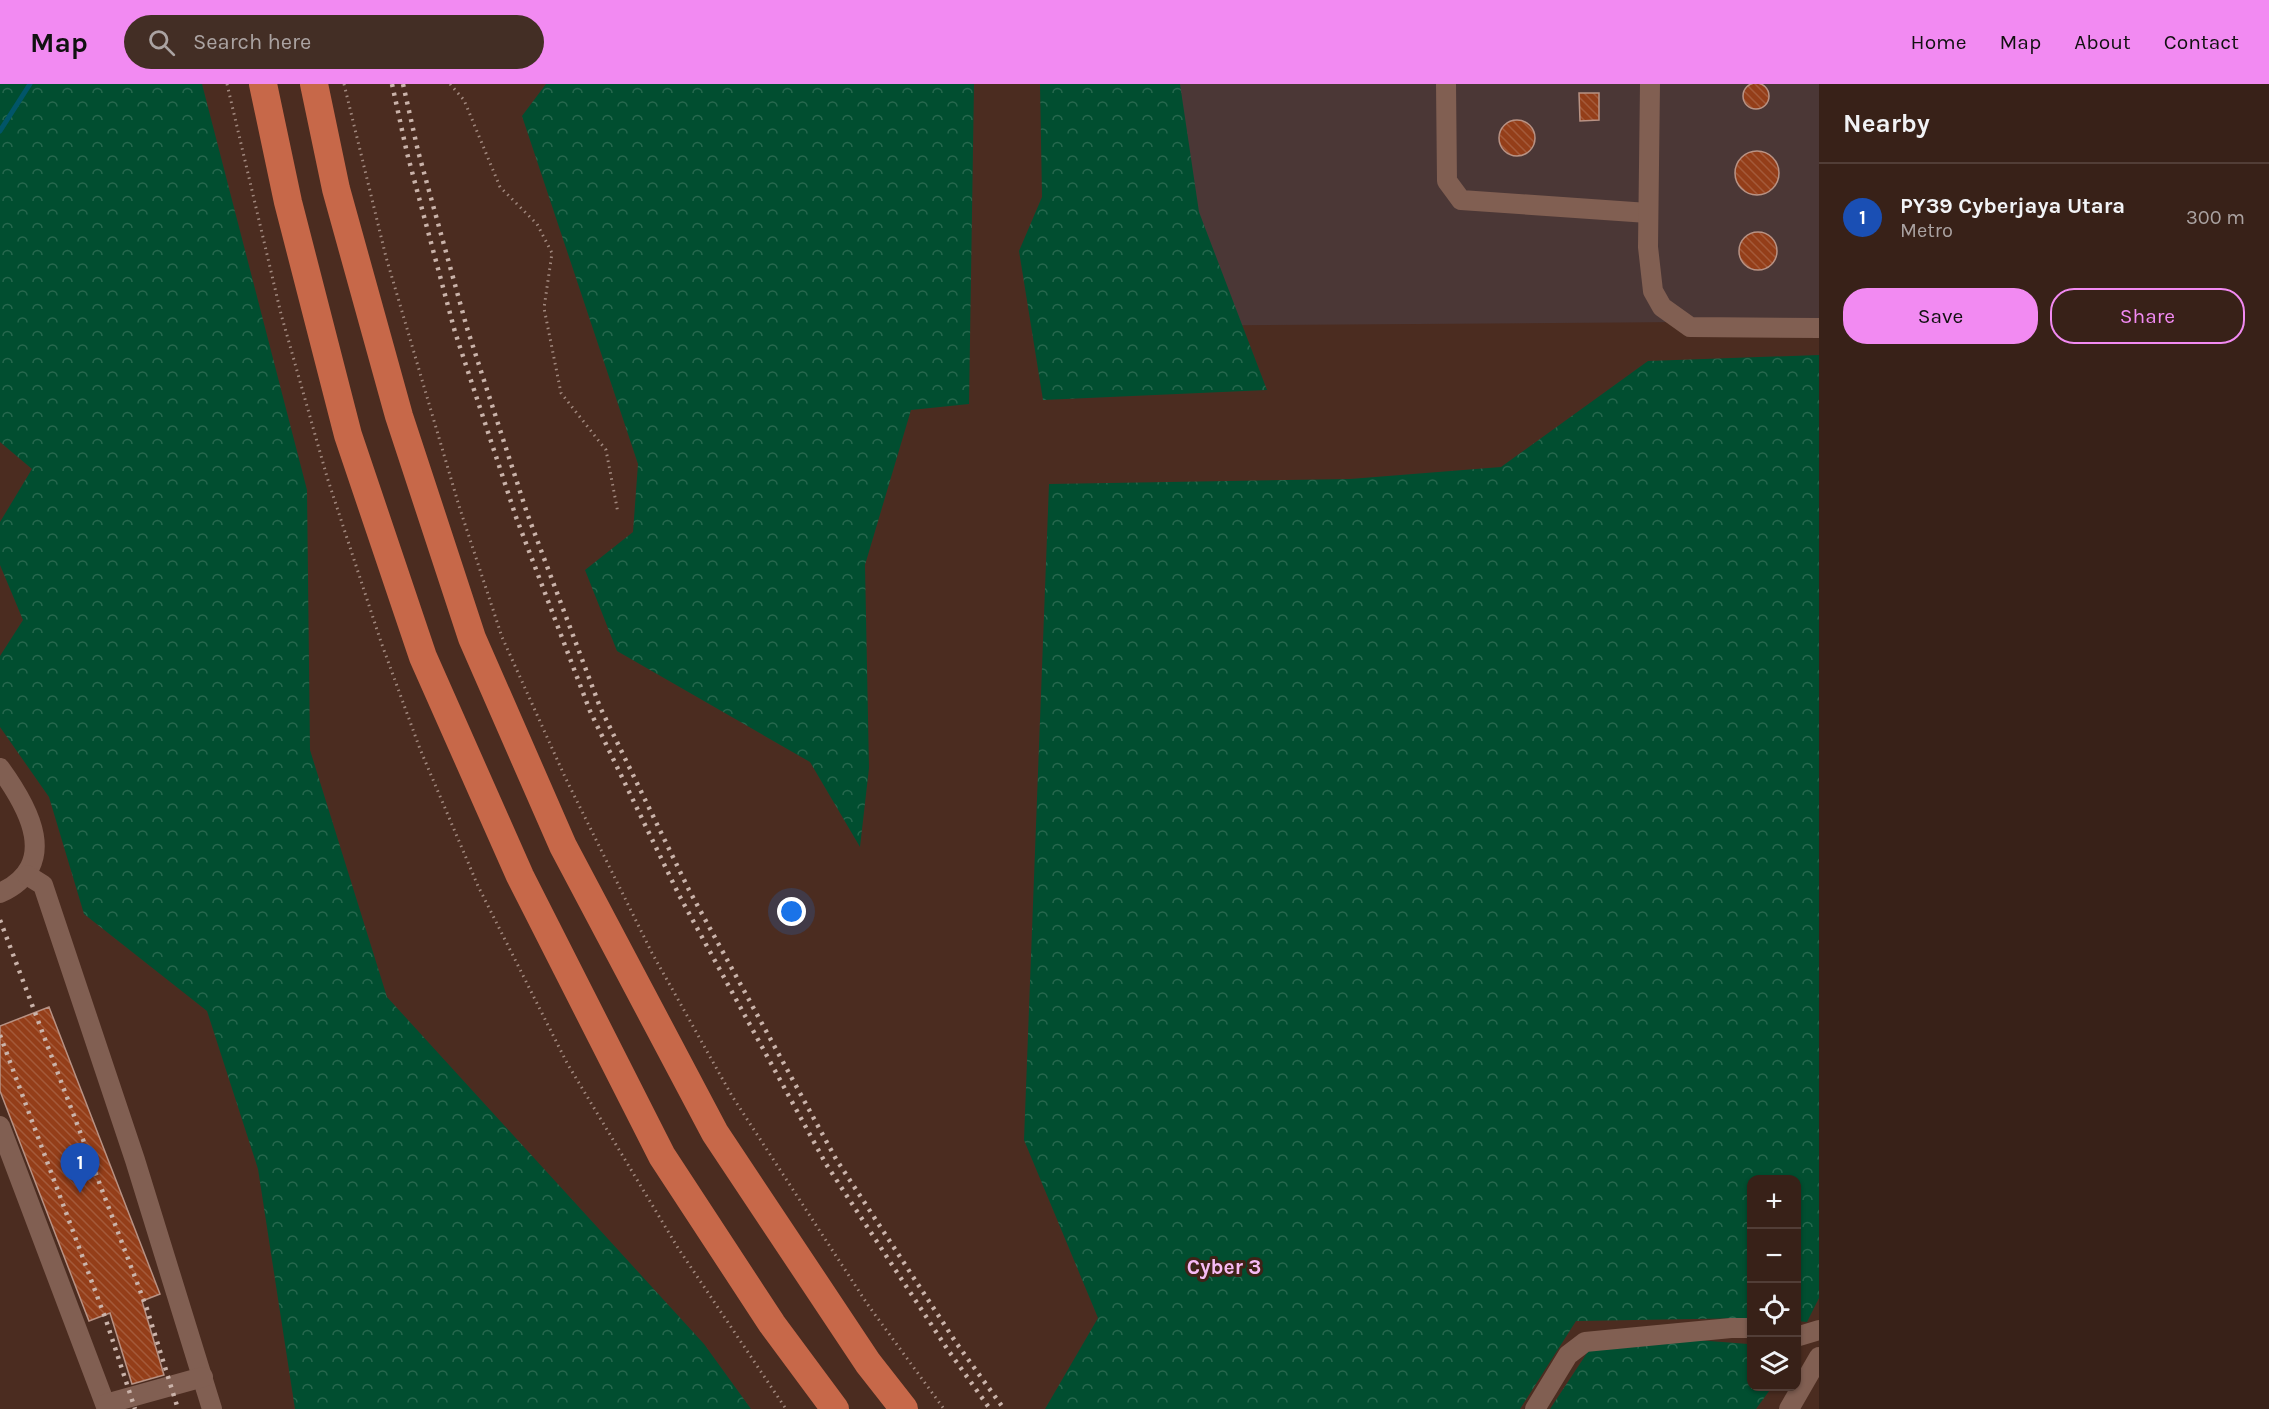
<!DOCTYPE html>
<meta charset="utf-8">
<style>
:root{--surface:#382118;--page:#432e25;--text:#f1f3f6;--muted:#aba3a2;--line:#523e37;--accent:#f28af2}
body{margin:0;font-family:Karla,sans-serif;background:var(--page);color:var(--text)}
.controls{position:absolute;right:18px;bottom:18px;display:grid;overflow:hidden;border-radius:12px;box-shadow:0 2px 4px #0004}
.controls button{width:54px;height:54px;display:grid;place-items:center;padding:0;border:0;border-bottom:2px solid var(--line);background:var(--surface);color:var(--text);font:30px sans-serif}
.you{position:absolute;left:792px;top:828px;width:21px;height:21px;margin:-15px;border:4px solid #fff;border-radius:50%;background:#1a73e8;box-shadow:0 0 0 9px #1a73e833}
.badge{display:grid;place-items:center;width:39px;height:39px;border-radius:50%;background:var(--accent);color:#fff;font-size:20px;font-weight:700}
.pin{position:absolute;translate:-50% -50px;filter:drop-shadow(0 2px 3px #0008)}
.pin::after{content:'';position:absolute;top:32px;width:21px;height:18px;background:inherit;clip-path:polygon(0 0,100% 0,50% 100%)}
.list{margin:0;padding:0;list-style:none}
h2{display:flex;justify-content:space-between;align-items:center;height:78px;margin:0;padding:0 24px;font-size:26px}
h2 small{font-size:20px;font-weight:400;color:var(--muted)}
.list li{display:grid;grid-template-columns:39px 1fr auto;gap:18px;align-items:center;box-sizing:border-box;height:108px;padding:0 24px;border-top:2px solid var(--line)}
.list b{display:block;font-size:22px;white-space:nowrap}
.list p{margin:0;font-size:20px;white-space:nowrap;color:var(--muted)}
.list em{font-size:20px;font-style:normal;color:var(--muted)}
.actions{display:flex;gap:12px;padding:18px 24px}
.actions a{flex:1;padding:14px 0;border:2px solid var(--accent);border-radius:24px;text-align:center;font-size:21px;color:var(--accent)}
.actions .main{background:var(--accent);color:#111}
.icon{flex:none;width:33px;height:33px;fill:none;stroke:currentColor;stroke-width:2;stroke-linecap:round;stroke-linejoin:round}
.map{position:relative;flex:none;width:1819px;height:1325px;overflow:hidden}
header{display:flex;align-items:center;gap:36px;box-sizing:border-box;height:84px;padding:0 30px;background:var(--accent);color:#111}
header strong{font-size:28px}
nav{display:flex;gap:33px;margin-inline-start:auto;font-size:21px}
.search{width:420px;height:54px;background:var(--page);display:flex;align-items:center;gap:15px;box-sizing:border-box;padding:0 21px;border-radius:33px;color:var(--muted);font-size:22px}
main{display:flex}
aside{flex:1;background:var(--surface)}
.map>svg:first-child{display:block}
.industrial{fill:#4b3736}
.forest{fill:url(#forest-crowns)}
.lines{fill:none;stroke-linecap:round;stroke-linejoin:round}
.stream{stroke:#015568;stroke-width:5}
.building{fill:url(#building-back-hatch);stroke:#b89284;stroke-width:1.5}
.path{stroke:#a1887e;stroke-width:3;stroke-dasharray:1.5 4.5;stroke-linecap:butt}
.minor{stroke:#815f52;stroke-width:20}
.highway{stroke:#c76849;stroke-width:28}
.rail{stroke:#cab3aa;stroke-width:4.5;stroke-dasharray:3 6;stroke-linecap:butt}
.labels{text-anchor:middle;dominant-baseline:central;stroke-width:6;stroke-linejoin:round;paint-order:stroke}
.quarter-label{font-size:21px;font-weight:bold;fill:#f6bbf5;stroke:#3f2217}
</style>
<header>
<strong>Map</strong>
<div class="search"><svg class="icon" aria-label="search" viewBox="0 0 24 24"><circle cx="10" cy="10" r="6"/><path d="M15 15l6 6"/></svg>Search here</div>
<nav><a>Home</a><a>Map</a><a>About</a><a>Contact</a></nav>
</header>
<main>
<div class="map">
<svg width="1819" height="1325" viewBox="0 0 1819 1325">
<defs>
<pattern id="forest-crowns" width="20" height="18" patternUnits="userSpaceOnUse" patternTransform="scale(1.5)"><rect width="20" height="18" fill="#014e30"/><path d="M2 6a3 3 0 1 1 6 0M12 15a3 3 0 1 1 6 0" fill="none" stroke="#27684e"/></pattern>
<pattern id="building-back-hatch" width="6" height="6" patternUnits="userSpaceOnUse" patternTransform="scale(1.5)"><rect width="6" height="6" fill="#943e19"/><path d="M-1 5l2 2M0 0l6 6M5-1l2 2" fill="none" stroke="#a45a3a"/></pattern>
</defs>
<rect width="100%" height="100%" fill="#4b2c20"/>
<path class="industrial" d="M1133,0H1819V237L1132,242Z"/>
<g class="forest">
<path d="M0,0H202L307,406L310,666L387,913L704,1260L751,1325H295L258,1085L207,927L84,830L49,713L0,643V572L23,536L0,481V438L32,385L0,358Z"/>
<path d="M546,0H974L969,320L911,326L865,481L869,684L860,763L810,678L617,567L585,486L633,448L638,380L522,32Z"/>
<path d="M1040,0H1180L1199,128L1267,306L1043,316L1019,167L1042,113Z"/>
<path d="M1819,271V1214L1807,1238L1797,1237L1796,1096H1752L1751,1234L1576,1237L1520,1325H1045L1098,1234L1024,1056L1049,400L1350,395L1501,383L1648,277Z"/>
<path d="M1658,1253L1748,1260L1751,1262L1752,1302L1772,1303L1756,1325H1550L1589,1266Z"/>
</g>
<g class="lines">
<path class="stream" d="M0,47L30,0"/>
</g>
<g class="building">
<circle cx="1756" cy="12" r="13"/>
<path d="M1579,9H1599V36L1580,37Z"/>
<circle cx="1517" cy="54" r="18"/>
<circle cx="1757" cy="89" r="22"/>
<circle cx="1758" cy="167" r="19"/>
<path d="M49,923L160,1210L142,1217L164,1291L132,1300L110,1229L89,1237L0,1007V942Z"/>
</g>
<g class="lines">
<g class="path">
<path d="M227,0L281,230L327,393L381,558L420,665L478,802L567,979L678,1164L786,1325"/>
<path d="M344,0L386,173L459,422L502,553L565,693L652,869L732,1012L868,1221L944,1325"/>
<path d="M450,0L464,16L500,103L537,140L552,169L544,224L561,309L606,366L618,429"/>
</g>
<g class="minor">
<path d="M1446,0L1447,97L1461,116L1648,129"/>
<path d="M1650,0L1648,163L1653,207L1662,223L1690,243L1819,244"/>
<path d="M0,684C29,724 61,781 0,809"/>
<path d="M27,791L43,801L135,1076L212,1325"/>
<path d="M0,1042L107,1325"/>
<path d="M1796,1253L1819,1246"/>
<path d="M106,1320L203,1293"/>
<path d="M1535,1325L1568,1271L1585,1258L1731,1244H1752"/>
<path d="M1789,1325L1819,1273"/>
</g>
<g class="highway">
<path d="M263,0L288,118L348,351L423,573L520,792L662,1072L772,1240L835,1325"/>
<path d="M314,0L336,105L399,332L472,554L563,762L715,1049L868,1279L904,1325"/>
</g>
<g class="rail">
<path d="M392,0L407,69L455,248L516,433L590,627L679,811L826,1080L948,1266L990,1325"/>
<path d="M403,0L418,67L467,244L527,429L600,623L689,806L836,1075L957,1260L1004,1325"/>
<path d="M0,836L147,1225L178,1325"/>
<path d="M0,951L106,1236L135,1325"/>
</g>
</g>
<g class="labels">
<g class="quarter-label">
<text x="1224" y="1183">Cyber 3</text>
</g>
</g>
</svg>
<div class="controls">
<button>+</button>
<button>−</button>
<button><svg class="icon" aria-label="locate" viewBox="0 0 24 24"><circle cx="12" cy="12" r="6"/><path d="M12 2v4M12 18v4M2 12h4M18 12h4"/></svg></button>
<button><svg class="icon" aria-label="layers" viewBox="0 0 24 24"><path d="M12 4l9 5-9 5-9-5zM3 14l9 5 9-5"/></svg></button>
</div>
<div class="you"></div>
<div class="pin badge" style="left:80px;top:1109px;background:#1a4fb4">1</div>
</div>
<aside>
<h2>Nearby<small></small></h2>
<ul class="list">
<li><span class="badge" style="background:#1a4fb4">1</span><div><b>PY39 Cyberjaya Utara</b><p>Metro</p></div><em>300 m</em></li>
</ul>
<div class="actions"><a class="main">Save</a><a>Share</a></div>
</aside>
</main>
